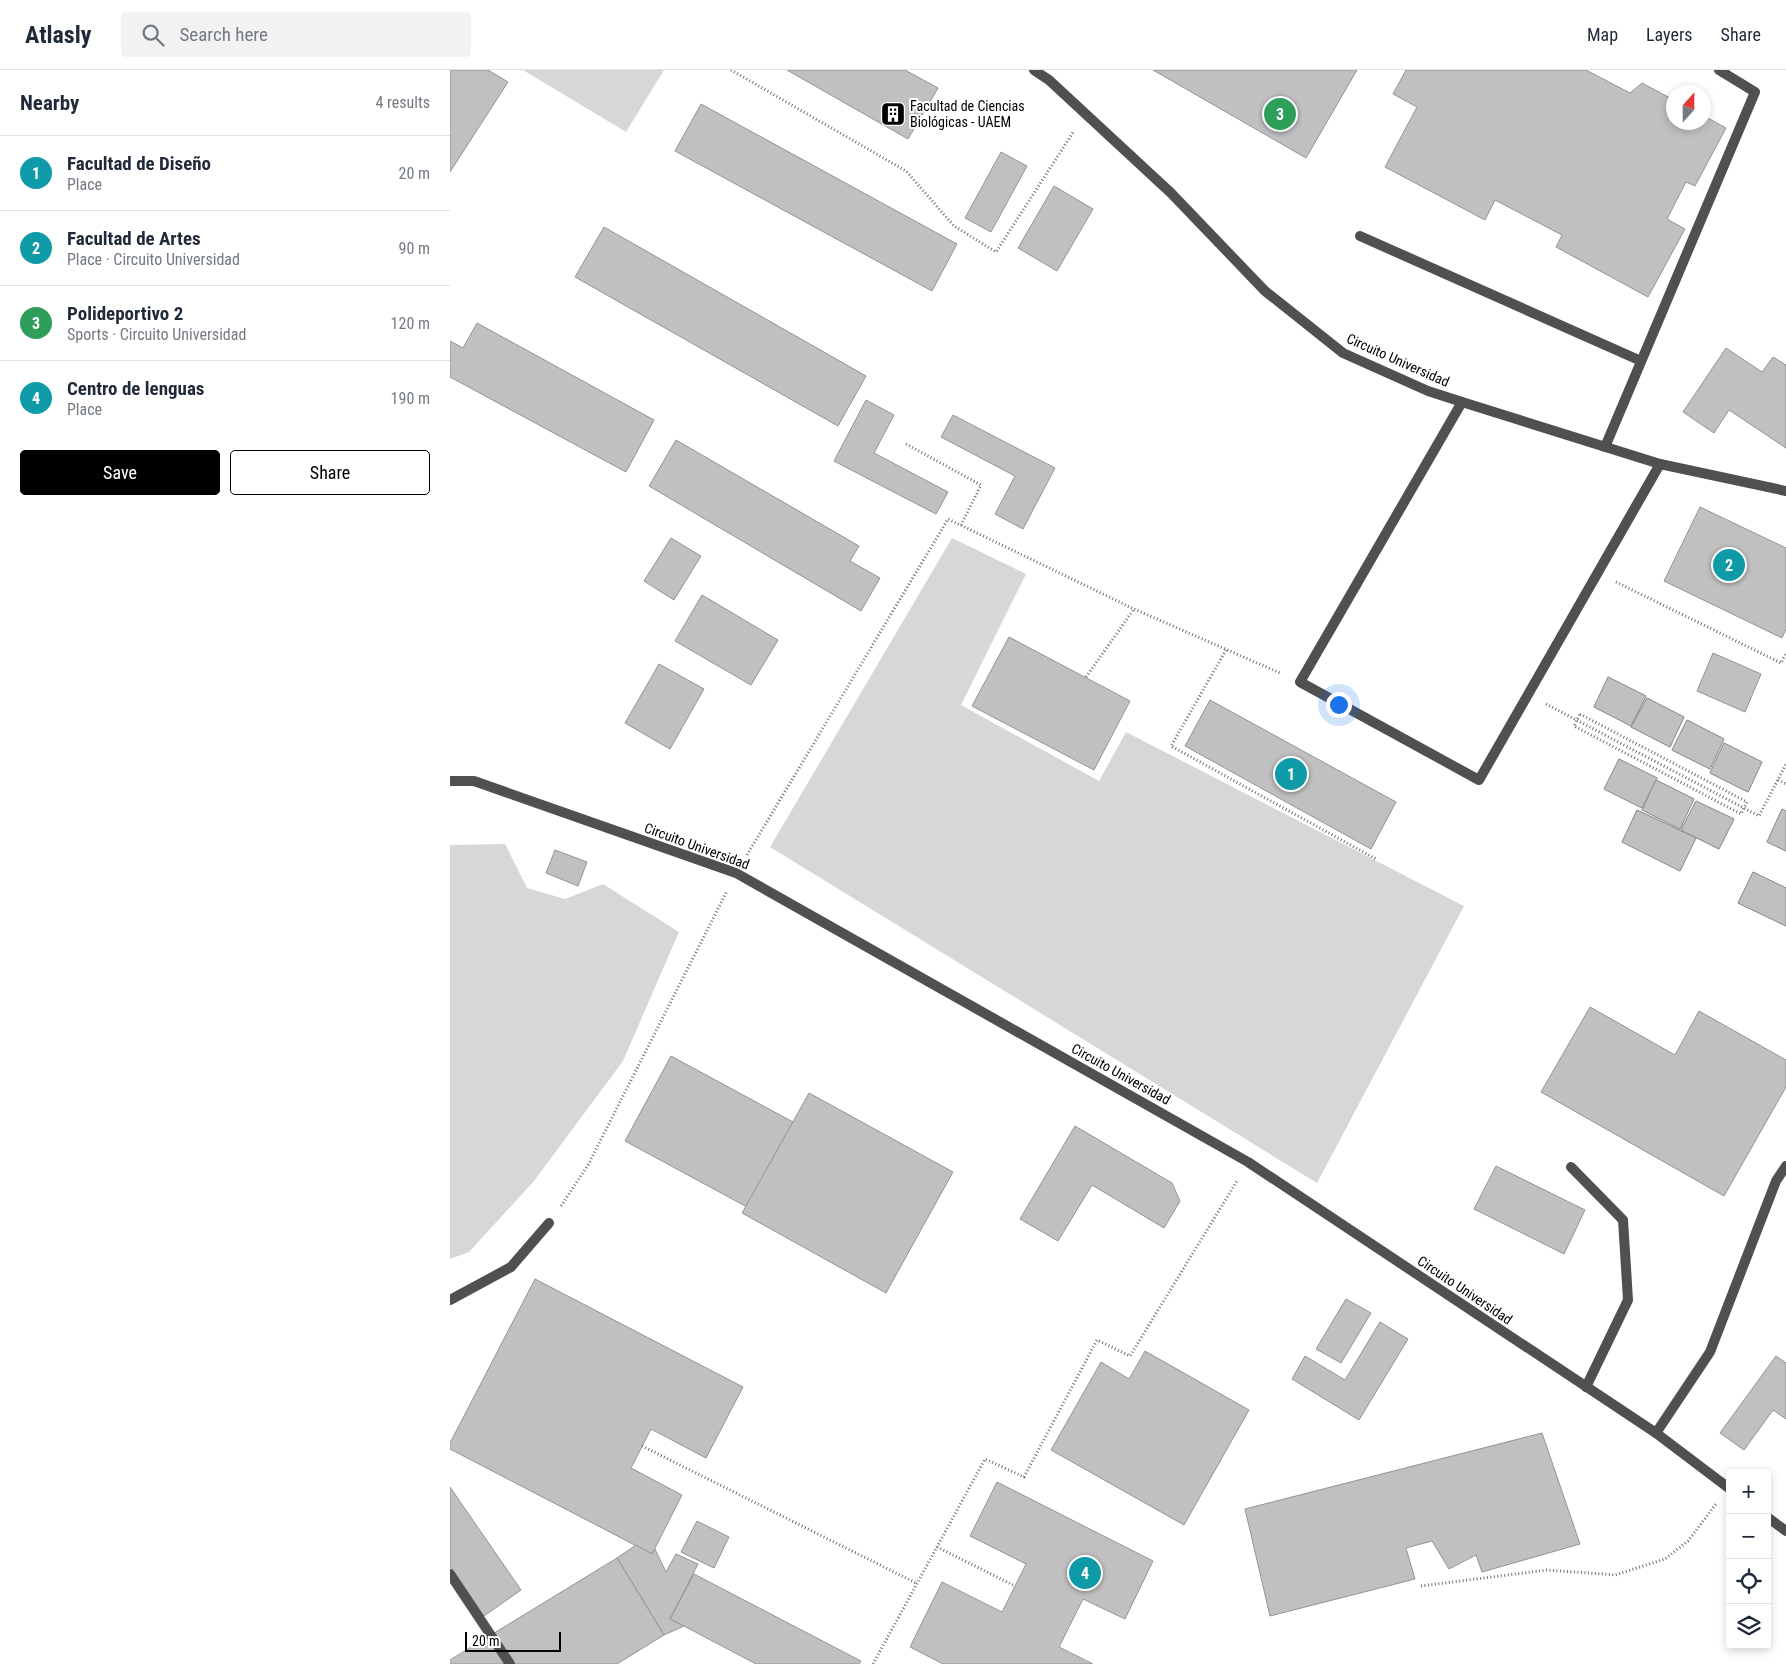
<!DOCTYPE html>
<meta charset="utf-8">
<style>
:root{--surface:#fff;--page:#f2f2f3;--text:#1f2937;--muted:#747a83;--line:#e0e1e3;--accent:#000}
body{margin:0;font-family:"Roboto Condensed",sans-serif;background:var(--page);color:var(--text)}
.controls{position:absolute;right:15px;bottom:15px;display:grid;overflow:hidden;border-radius:5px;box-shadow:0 2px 8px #0003}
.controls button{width:45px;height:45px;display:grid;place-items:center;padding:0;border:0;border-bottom:1px solid var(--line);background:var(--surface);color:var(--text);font:25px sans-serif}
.compass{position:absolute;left:1216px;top:15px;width:45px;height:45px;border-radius:50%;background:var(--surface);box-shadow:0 2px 8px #0003;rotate:21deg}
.scale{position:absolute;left:15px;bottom:12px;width:96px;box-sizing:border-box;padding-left:5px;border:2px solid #000;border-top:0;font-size:14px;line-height:18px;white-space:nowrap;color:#000;-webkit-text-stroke:4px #fff;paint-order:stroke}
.you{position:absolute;left:888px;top:634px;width:18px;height:18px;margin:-12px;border:4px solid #fff;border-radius:50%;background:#1a73e8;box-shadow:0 0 0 8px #1a73e833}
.badge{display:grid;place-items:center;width:32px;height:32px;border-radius:50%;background:var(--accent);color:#fff;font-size:16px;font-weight:700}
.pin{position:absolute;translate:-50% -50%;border:2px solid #fff;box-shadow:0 1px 5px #0006}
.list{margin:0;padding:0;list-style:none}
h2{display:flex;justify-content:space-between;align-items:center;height:65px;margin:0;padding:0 20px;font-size:21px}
h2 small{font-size:16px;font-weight:400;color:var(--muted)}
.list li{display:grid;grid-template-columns:32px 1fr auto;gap:15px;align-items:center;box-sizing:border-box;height:75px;padding:0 20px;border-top:1px solid var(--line)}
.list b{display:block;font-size:19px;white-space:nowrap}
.list p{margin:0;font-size:16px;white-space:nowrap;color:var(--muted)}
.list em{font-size:16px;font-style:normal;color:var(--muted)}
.actions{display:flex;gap:10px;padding:15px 20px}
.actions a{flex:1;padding:11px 0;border:1px solid var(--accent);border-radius:5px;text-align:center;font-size:18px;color:var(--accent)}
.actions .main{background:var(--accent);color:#fff}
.icon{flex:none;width:28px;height:28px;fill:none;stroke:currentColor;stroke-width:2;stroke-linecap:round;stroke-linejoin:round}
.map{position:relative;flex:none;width:1336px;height:1594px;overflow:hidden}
header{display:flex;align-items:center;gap:30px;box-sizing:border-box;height:70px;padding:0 25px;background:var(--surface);border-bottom:1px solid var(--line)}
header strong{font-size:24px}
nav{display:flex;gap:28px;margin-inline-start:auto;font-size:18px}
.search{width:350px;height:45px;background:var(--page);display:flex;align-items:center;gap:12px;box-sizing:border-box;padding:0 18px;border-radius:5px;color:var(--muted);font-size:19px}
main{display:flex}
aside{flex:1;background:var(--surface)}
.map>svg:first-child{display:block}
.green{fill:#d7d7d7}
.building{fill:#c0c0c0;stroke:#949494}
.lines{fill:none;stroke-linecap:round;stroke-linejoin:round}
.path{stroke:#727272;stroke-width:3;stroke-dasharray:1 2.5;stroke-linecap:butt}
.service{stroke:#505050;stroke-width:10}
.minor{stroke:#505050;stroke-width:10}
.labels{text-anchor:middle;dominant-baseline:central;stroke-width:4;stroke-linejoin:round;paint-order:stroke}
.poi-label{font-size:14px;fill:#000;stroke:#fff;text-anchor:start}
.street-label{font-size:14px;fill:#000;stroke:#fff}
</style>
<header>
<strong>Atlasly</strong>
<div class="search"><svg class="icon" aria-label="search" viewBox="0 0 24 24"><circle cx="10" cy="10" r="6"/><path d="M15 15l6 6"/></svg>Search here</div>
<nav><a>Map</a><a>Layers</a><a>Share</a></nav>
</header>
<main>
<aside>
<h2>Nearby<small>4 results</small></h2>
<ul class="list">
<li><span class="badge" style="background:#0f9aa8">1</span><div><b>Facultad de Diseño</b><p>Place</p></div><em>20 m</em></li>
<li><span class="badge" style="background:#0f9aa8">2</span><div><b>Facultad de Artes</b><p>Place · Circuito Universidad</p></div><em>90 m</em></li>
<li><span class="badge" style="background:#2e9e5b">3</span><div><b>Polideportivo 2</b><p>Sports · Circuito Universidad</p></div><em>120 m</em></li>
<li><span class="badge" style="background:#0f9aa8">4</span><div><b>Centro de lenguas</b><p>Place</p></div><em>190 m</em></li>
</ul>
<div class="actions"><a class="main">Save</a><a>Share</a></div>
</aside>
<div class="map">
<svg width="1336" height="1594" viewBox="0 0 1336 1594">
<rect width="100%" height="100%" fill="#fff"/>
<g class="green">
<path d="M73,0H214L176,62Z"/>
<path d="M502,468L576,504L511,635L649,711L676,662L1014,836L867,1113L320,777Z"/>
<path d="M55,774L77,818L115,829L153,814L229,862L173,991L84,1111L19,1182L0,1189V775Z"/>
</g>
<g class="building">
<path d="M0,0H38L58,12L0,102Z"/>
<path d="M337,0H455L488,18L458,69Z"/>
<path d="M703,0H907L856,88Z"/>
<path d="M956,0H1136L1180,23L1192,13L1224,30V52H1254V46L1276,58L1245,116L1236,112L1217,149L1235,159L1198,227L1106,177L1112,165L1045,130L1035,150L935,97L967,37L943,24Z"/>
<path d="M251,34L507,174L482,221L225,81Z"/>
<path d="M551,82L577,96L541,162L515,148Z"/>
<path d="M604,116L643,139L607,201L568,178Z"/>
<path d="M154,157L416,306L388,356L125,207Z"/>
<path d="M27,253L204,350L176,402L0,307V271L13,278Z"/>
<path d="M1276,278L1312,302L1323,287L1336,295V378L1279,340L1264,363L1233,342Z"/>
<path d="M416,330L444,345L424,383L498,422L486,444L384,391Z"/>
<path d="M503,345L605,398L573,459L545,444L565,406L491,367Z"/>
<path d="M226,370L409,476L400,491L430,508L411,541L199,416Z"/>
<path d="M1250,437L1336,478V559L1332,568L1214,511Z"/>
<path d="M221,468L251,486L224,530L194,511Z"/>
<path d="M252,525L328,570L301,615L225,571Z"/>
<path d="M559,567L680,631L644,700L522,636Z"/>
<path d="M1263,583L1311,604L1295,642L1247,621Z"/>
<path d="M209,594L254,619L220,679L175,653Z"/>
<path d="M1158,607L1196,626L1181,656L1144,637Z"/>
<path d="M1158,607L1196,626L1181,656L1144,637Z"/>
<path d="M1197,628L1234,647L1220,677L1181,657Z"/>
<path d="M1197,628L1234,647L1220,677L1181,657Z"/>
<path d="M760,630L946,732L921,779L735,676Z"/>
<path d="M1237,650L1274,669L1260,699L1222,680Z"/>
<path d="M1237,650L1274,669L1260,699L1222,680Z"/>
<path d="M1274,673L1312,692L1298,722L1260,703Z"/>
<path d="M1274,673L1312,692L1298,722L1260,703Z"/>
<path d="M1169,689L1207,708L1192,738L1154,719Z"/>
<path d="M1169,689L1207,708L1192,738L1154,719Z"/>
<path d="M1206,710L1244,729L1230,759L1192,740Z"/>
<path d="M1206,710L1244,729L1230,759L1192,740Z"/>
<path d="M1246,731L1284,749L1269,779L1231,760Z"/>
<path d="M1246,731L1284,749L1269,779L1231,760Z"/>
<path d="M1332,739L1336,741V781L1317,772Z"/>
<path d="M1332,739L1336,741V781L1317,772Z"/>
<path d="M1187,740L1246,768L1230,801L1172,772Z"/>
<path d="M1187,740L1246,768L1230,801L1172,772Z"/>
<path d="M105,780L137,792L128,816L96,803Z"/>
<path d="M1303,802L1336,818V856L1288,833Z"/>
<path d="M1303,802L1336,818V856L1288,833Z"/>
<path d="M1140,937L1225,985L1249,941L1336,990V1017L1274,1126L1091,1022Z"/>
<path d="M221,986L343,1052L297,1137L175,1071Z"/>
<path d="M359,1023L503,1102L436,1223L292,1143Z"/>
<path d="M625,1056L722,1113L730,1131L714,1158L642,1115L608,1171L570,1149Z"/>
<path d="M1046,1096L1135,1140L1114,1184L1024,1139Z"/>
<path d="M85,1209L293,1317L256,1388L201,1359L181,1398L232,1425L202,1484L0,1379V1373Z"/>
<path d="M896,1229L921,1243L891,1293L866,1279Z"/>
<path d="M930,1252L958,1269L909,1350L842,1309L855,1286L895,1310Z"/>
<path d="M695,1281L799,1340L734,1455L601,1380L651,1292L679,1309Z"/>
<path d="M1326,1286L1336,1293V1349L1323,1340L1294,1380L1270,1363Z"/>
<path d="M1092,1363L1130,1474L1032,1502L1026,1485L999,1499L982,1471L956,1478L965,1509L820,1546L795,1439Z"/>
<path d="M547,1412L703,1491L675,1549L633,1529L609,1577L643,1594H493L460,1577L492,1512L552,1542L576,1494L520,1466Z"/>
<path d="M0,1417L71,1520L34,1546L0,1496Z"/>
<path d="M247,1451L279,1467L264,1498L231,1482Z"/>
<path d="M186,1475L202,1484L205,1479L216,1502L226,1484L248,1494L220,1549L234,1556L214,1565L167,1488Z"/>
<path d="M167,1488L214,1565L167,1594H0V1590Z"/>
<path d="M244,1504L411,1591L409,1594H306L234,1556L220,1549Z"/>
</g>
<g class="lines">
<g class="path">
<path d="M281,0L456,101L504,156L546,182L624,61"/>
<path d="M456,374L531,415L511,455"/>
<path d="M1166,512L1331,593L1336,583"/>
<path d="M776,580L721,676L926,789"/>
<path d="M636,607L684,539"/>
<path d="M1096,634L1309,746L1336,694"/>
<path d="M1130,644L1297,732L1291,744L1124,656Z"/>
<path d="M1328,710L1336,714"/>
<path d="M297,785L498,449L684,539L830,603"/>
<path d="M111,1136L138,1095L277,821"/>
<path d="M192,1376L466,1513"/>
<path d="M487,1477L565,1516"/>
<path d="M971,1516L1097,1500L1165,1505L1215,1489L1238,1471L1266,1434"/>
<path d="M423,1594L535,1389L574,1407L647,1270L680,1286L787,1111"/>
</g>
<path class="service" d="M1206,1363L1260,1282L1326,1111L1336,1096"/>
<g class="minor">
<path d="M584,0L599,10L721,123L815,221L893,283L978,321L1012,332L1210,394L1336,421"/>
<path d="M910,166L1191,291"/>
<path d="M1012,332L850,612L1029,710L1210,394"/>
<path d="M1155,377L1305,22L1269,0"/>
<path d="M0,711H24L286,803L798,1092L1206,1363L1280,1419"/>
<path d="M1121,1097L1173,1150L1178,1230L1136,1317"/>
<path d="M0,1230L61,1197L99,1153"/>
<path d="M1317,1447L1336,1461"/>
<path d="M0,1504L60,1594"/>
</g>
</g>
<defs>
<symbol id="building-square" viewBox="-11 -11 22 22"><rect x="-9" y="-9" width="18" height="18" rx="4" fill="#000" stroke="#fff"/><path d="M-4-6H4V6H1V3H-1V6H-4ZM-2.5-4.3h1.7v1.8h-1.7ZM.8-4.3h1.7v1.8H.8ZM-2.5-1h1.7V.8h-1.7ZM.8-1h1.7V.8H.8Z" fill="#fff"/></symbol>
</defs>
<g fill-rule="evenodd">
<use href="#building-square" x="429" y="30" width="28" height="28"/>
</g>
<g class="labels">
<g class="poi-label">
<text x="460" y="36">Facultad de Ciencias<tspan x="460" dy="16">Biológicas - UAEM</tspan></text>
</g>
<g class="street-label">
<text transform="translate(948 290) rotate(24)">Circuito Universidad</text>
<text transform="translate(247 776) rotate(20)">Circuito Universidad</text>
<text transform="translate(671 1004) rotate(29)">Circuito Universidad</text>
<text transform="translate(1015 1220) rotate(34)">Circuito Universidad</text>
</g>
</g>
</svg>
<div class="controls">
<button>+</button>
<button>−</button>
<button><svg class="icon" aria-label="locate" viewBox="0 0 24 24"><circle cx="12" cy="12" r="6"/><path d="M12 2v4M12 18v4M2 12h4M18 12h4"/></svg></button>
<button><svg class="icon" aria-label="layers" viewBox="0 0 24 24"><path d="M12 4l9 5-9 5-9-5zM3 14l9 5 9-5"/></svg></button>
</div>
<svg class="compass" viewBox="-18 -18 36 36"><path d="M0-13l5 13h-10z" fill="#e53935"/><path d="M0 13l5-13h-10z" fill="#747a83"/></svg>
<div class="scale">20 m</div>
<div class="you"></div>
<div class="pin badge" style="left:841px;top:704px;background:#0f9aa8">1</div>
<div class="pin badge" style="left:1279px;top:495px;background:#0f9aa8">2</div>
<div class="pin badge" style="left:830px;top:44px;background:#2e9e5b">3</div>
<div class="pin badge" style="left:635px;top:1503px;background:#0f9aa8">4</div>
</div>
</main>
